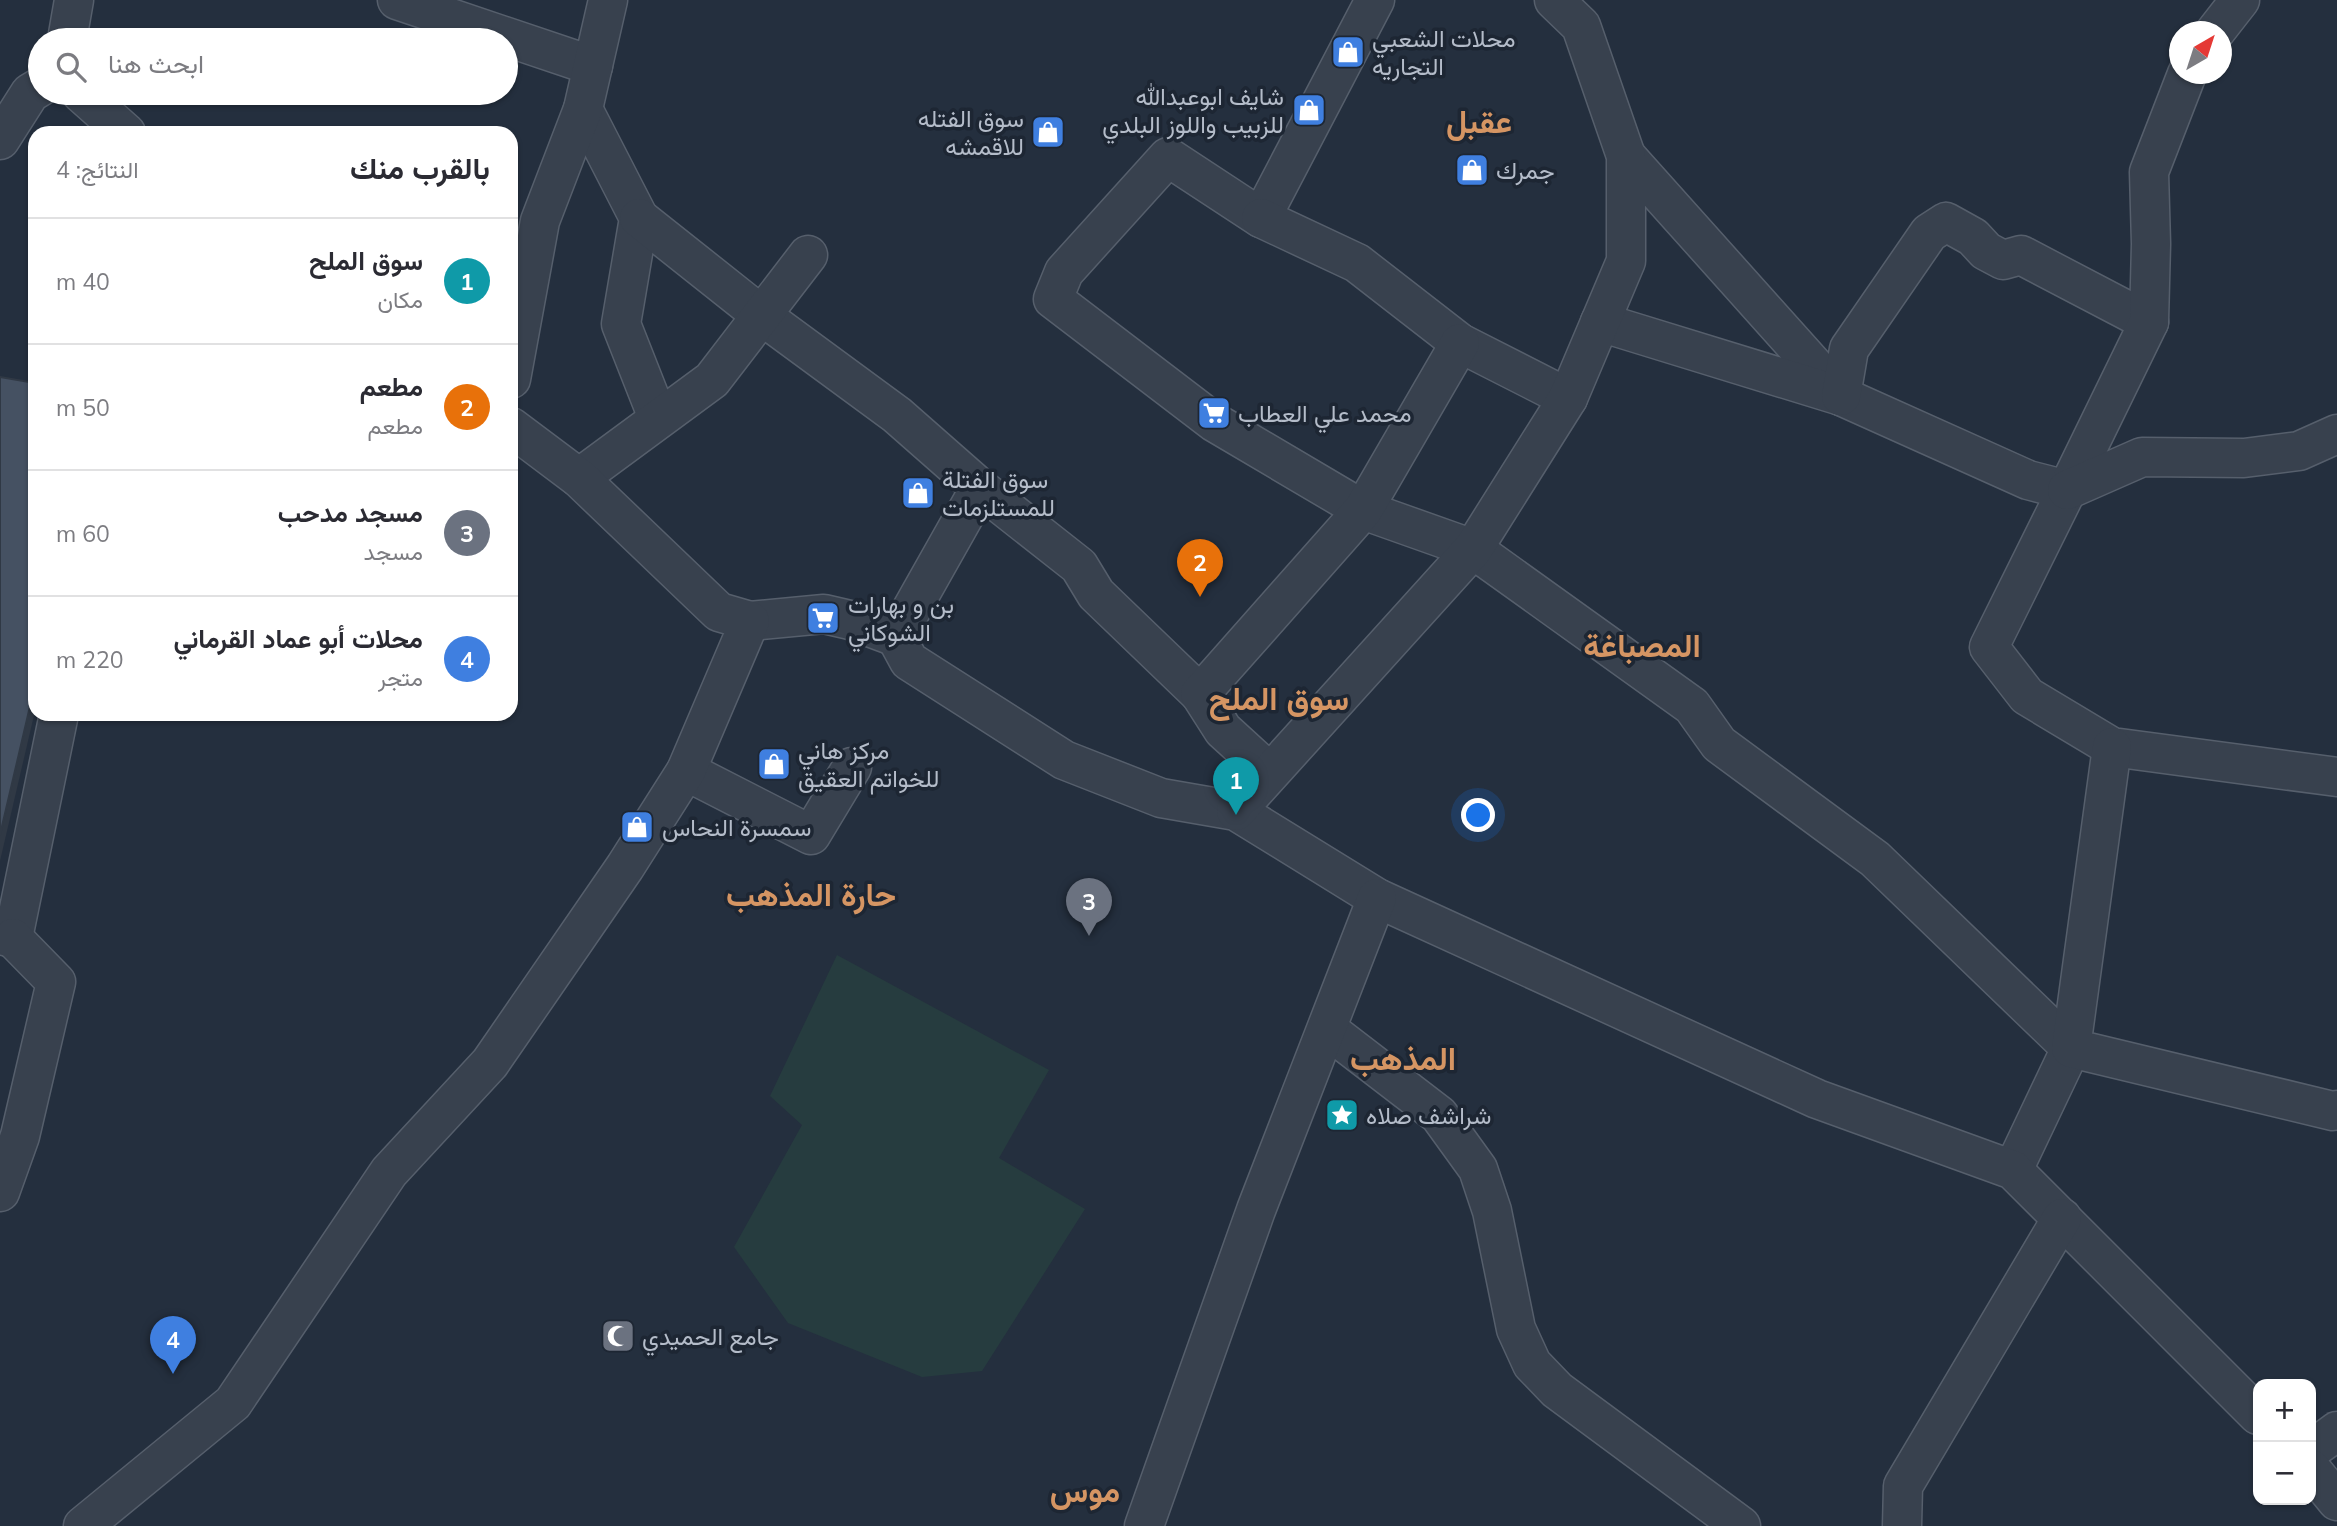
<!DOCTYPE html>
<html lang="ar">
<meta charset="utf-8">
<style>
:root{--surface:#fff;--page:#f7f7f7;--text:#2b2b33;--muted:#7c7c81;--line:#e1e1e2;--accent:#56698c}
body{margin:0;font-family:Mulish,Vazirmatn,sans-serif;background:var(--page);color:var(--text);direction:rtl}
.controls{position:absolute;right:21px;bottom:21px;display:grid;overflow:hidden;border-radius:14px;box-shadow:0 2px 5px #0004}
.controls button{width:63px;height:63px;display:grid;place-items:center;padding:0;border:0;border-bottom:2px solid var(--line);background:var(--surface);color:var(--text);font:35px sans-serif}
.compass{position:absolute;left:2169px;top:21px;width:63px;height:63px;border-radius:50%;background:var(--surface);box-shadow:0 2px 5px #0004;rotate:39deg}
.you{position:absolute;left:1479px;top:816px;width:24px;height:24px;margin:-18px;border:5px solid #fff;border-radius:50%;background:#1a73e8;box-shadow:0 0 0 10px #1a73e833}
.badge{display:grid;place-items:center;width:46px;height:46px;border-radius:50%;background:var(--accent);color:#fff;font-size:23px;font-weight:700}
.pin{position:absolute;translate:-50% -58px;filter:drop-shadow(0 2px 4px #0008)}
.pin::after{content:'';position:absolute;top:37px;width:24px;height:21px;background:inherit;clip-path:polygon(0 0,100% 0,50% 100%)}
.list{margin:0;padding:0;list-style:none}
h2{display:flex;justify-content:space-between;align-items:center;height:91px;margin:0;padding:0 28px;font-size:30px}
h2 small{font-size:23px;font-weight:400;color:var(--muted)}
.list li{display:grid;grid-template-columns:46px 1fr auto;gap:21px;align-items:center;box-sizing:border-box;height:126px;padding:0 28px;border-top:2px solid var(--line)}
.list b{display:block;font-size:26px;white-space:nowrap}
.list p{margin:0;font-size:23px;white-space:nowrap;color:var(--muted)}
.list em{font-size:23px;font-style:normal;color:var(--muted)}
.icon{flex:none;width:38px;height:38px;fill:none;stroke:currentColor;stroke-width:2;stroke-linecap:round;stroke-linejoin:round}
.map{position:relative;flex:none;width:2337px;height:1526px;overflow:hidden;direction:ltr}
.search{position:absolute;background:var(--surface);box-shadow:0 2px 5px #0004;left:28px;top:28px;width:490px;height:77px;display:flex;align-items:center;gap:18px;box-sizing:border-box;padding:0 24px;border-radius:38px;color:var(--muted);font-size:26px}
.panel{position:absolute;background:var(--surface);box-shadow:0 2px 5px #0004;left:28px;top:126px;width:490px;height:595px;border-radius:21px;direction:rtl}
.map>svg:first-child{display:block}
.green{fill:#263c3f}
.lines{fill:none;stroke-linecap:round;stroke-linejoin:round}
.minor-casing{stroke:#565f6c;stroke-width:41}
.minor{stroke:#38414e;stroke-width:38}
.shaded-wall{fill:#303945}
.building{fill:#455162;stroke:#303945;stroke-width:2}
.labels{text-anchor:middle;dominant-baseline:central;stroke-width:7;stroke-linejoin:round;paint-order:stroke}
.poi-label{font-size:24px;fill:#b4bcc9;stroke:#1d2633;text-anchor:start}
.district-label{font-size:32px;font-weight:bold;fill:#d59563;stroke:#1d2633}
</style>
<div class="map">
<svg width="2337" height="1526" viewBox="0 0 2337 1526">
<rect width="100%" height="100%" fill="#242f3e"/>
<path class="green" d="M837,955L1049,1070L999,1158L1085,1209L982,1371L922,1377L788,1323L734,1247L802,1125L770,1096Z"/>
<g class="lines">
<defs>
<g id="minor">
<path d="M397,0L593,66"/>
<path d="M1375,0L1261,218L1168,157L1064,272L1053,299L1214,422L1363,510L1473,549L1692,706L1719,744L1875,859L2071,1048L2013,1170"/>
<path d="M2215,32L2240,0"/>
<path d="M67,40L74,0"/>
<path d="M81,93L126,133"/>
<path d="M583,109L639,218L621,324L658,418"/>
<path d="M0,140L30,93L40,87"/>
<path d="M1626,156L1841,396"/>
<path d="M639,218L761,315L897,415L980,488L896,637L850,620L824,614L750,621"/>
<path d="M1261,218L1357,263L1460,343L1568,398"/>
<path d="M1600,322L1841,396L2028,480L2067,490L1989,647L2027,696L2112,747L2337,777"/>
<path d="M511,379L540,221L583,109L608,0"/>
<path d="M1841,396L1849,349L1929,233L1946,222L1973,237L1986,251L2003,260L2021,255L2149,322"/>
<path d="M579,478L712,380L808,255"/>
<path d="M980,488L1079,566L1096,594L1200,694"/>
<path d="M2067,490L2149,322L2151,244L2149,172L2187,74"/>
<path d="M2067,490L2142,457L2244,458L2299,451L2337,434"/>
<path d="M896,637L909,661L1064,760L1161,798L1236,811L1377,898L1817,1099L2013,1170L2258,1415"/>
<path d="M2112,747L2071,1048L2333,1111L2337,1110"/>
<path d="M686,771L811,835L852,767"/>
<path d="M1269,772L1223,730L1200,694L1363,510L1460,343"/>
<path d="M1236,811L1473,549L1568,398L1626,261V156L1581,26L1554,0"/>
<path d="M0,935L13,938L59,714"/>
<path d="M1327,1029L1439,1115L1478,1169L1492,1211L1516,1329L1532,1364L1557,1390L1741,1526"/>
<path d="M0,1192L20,1136L56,982L13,938"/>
<path d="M2311,1450L2337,1431"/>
<path d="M2311,1469L2337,1501"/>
<path d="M83,1526L233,1403L389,1172L490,1063L625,867L686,771L750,621L719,612L579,478L511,427"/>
<path d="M1144,1526L1256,1210L1377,898"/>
<path d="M1902,1526L1903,1486L2062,1218"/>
</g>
</defs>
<use href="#minor" class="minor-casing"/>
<use href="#minor" class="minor"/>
</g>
<path class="shaded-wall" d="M35,685V711L0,861V835Z"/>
<path class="building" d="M0,377L35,383V685L0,835Z"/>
<defs>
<symbol id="shop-square" viewBox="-11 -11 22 22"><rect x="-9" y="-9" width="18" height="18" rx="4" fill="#3f7fe0" stroke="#1d2633"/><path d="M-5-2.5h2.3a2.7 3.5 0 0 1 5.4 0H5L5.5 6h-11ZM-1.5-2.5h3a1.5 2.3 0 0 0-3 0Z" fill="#fff"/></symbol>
<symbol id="supermarket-square" viewBox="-11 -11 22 22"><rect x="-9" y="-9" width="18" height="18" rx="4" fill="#3f7fe0" stroke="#1d2633"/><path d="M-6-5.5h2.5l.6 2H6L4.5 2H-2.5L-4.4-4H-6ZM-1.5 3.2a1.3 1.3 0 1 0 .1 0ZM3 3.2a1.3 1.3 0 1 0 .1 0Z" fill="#fff"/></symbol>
<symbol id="sight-square" viewBox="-11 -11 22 22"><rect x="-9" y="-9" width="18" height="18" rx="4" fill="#0f9aa8" stroke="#1d2633"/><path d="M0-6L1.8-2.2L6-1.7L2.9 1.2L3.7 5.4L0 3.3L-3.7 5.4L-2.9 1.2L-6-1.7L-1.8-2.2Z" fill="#fff"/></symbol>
<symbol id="mosque-square" viewBox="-11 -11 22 22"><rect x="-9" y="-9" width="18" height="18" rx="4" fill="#6b7280" stroke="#1d2633"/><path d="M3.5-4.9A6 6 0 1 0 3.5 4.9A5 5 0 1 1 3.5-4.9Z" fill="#fff"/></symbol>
</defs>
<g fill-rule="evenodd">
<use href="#shop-square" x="1329" y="33" width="38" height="38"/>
<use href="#shop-square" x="1290" y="91" width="38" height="38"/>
<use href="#shop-square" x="1029" y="113" width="38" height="38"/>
<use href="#shop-square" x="1453" y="151" width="38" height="38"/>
<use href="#supermarket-square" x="1195" y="394" width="38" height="38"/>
<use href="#shop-square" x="899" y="474" width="38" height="38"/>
<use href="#supermarket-square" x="804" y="599" width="38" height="38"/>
<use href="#shop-square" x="755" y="745" width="38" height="38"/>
<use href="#shop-square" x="618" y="808" width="38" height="38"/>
<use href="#sight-square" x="1323" y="1096" width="38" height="38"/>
<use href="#mosque-square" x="599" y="1317" width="38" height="38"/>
</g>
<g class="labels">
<g class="poi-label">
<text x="1372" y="38">محلات الشعبي<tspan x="1372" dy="28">التجاريه</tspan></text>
<text x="1284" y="96" text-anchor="end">شايف ابوعبدالله<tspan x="1284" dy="28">للزبيب واللوز البلدي</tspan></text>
<text x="1024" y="118" text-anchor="end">سوق الفتله<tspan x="1024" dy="28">للاقمشه</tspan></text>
<text x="1496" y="170">جمرك</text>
<text x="1238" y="413">محمد علي العطاب</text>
<text x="942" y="479">سوق الفتلة<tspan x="942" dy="28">للمستلزمات</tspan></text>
<text x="848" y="604">بن و بهارات<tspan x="848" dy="28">الشوكاني</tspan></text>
<text x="798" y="750">مركز هاني<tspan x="798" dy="28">للخواتم العقيق</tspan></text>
<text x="662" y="827">سمسرة النحاس</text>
<text x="1366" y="1115">شراشف صلاه</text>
<text x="642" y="1336">جامع الحميدي</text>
</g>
<g class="district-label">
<text x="1479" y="121">عقبل</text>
<text x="1642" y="645">المصباغة</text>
<text x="1279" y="698">سوق الملح</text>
<text x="811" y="894">حارة المذهب</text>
<text x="1403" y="1058">المذهب</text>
<text x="1085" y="1490">موس</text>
</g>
</g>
</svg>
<div class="controls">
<button>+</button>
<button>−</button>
</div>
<svg class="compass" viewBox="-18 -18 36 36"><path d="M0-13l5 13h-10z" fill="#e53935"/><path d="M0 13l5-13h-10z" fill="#7c7c81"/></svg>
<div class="you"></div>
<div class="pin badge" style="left:1236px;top:815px;background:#0f9aa8">1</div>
<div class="pin badge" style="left:1200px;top:597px;background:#e8710a">2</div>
<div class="pin badge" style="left:1089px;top:936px;background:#6b7280">3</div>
<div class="pin badge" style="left:173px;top:1374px;background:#3f7fe0">4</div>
<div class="search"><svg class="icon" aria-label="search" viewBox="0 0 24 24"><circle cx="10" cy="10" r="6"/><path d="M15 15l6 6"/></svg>ابحث هنا</div>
<section class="panel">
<h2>بالقرب منك<small>النتائج: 4</small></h2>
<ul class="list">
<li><span class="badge" style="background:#0f9aa8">1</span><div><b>سوق الملح</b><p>مكان</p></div><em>40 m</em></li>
<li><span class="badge" style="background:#e8710a">2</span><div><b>مطعم</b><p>مطعم</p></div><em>50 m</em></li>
<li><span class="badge" style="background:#6b7280">3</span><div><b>مسجد مدحب</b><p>مسجد</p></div><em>60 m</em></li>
<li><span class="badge" style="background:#3f7fe0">4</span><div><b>محلات أبو عماد القرماني</b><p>متجر</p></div><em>220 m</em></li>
</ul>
</section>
</div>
